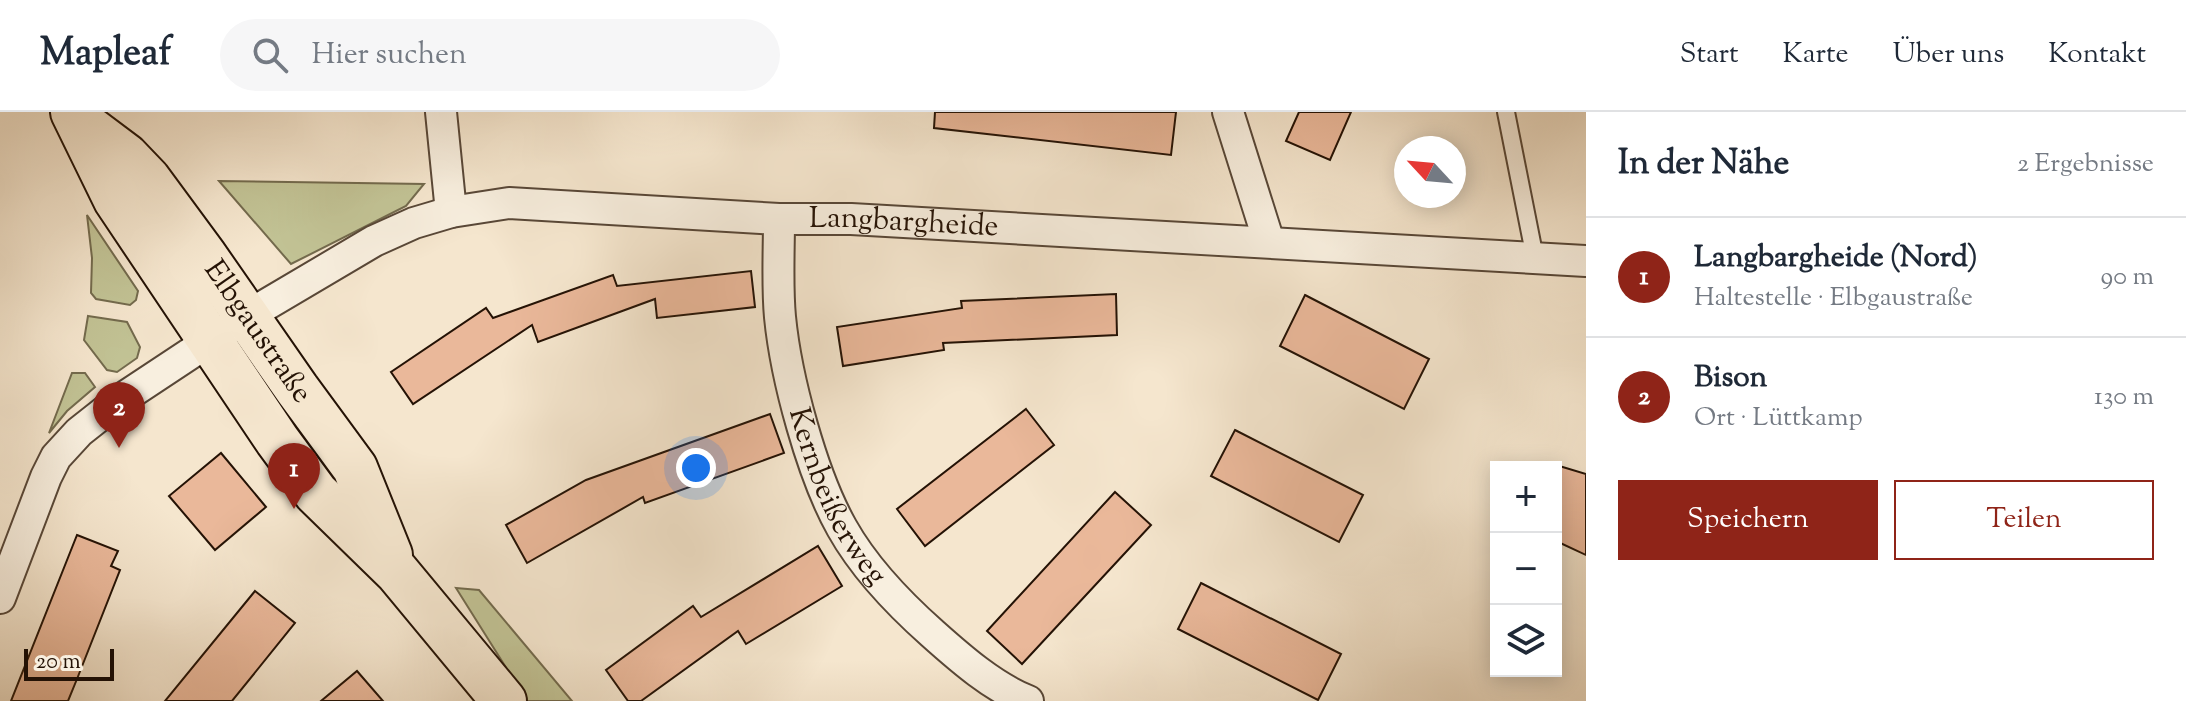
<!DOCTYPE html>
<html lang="de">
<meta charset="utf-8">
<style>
:root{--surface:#fff;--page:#f6f6f7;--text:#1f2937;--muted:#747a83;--line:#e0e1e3;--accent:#8f2418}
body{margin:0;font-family:"Sorts Mill Goudy",serif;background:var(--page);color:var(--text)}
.controls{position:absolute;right:24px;bottom:24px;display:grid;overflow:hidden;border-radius:0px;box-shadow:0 4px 20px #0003}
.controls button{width:72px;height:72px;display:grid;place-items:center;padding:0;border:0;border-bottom:2px solid var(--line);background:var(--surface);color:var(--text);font:40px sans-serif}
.compass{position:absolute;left:1394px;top:24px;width:72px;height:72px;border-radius:50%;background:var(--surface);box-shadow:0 4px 20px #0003;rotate:296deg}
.scale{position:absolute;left:24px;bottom:20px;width:90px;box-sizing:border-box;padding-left:8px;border:4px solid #241205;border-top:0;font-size:22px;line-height:28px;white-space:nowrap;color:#241205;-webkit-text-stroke:6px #f8efdf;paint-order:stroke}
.you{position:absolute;left:696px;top:356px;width:28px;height:28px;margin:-20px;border:6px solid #fff;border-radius:50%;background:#1a73e8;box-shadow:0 0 0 12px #1a73e833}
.badge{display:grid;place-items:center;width:52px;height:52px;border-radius:50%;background:var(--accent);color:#fff;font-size:26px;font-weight:700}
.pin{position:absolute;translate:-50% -66px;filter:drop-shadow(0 2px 4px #0008)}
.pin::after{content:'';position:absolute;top:42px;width:28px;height:24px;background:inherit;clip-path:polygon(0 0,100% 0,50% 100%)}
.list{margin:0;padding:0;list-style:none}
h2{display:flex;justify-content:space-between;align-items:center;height:104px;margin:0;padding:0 32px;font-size:34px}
h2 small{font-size:26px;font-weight:400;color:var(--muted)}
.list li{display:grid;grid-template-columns:52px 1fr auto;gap:24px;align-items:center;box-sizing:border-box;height:120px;padding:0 32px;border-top:2px solid var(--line)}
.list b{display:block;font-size:30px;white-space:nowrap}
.list p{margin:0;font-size:26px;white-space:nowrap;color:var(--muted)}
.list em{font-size:26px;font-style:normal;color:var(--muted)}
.actions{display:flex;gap:16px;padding:24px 32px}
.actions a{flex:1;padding:18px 0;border:2px solid var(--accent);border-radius:0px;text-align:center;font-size:28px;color:var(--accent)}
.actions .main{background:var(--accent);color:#fff}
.icon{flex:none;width:44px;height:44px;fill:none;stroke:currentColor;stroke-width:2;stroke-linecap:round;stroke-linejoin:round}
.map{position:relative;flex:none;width:1586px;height:589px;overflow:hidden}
header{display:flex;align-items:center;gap:48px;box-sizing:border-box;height:112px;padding:0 40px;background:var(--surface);border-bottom:2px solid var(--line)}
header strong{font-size:38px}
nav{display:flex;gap:44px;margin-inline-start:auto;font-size:28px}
.search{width:560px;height:72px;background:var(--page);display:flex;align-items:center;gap:20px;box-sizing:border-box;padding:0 28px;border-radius:44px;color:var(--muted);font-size:30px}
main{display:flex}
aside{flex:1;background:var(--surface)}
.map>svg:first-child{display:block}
.green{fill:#c2c395;stroke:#736a4d;stroke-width:2}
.building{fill:#eab89a;stroke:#241205;stroke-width:2}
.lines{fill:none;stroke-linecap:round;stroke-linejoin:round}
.service-casing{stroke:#584737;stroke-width:20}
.minor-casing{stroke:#584737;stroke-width:34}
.primary-casing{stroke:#241205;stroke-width:48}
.service{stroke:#f8efdf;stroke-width:16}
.minor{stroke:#f8efdf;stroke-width:30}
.primary{stroke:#f5e6ce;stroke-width:44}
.labels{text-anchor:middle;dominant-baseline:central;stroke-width:7;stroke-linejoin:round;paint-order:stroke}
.street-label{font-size:30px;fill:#241205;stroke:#f8efdf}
</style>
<header>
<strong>Mapleaf</strong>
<div class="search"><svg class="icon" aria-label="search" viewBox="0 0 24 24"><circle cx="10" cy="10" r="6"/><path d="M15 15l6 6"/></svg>Hier suchen</div>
<nav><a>Start</a><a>Karte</a><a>Über uns</a><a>Kontakt</a></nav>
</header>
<main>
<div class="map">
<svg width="1586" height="589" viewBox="0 0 1586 589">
<rect width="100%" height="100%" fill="#f5e6ce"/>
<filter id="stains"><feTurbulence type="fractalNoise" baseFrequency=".0025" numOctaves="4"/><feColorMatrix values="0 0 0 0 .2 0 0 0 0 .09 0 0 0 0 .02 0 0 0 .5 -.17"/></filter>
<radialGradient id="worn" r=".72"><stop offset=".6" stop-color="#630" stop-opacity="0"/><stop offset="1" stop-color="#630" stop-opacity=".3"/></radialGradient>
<g class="green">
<path d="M219,69L424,72L406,94L291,152Z"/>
<path d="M87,103L138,179L136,188L130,193L96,187L91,181L92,146Z"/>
<path d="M88,204L127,210L140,235L137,246L117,260L107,258L84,228Z"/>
<path d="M72,261H85L95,275L67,299L49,321Z"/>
<path d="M456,476L479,478L572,589H527Z"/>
</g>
<g class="building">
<path d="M935,0H1176L1171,43L934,16Z"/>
<path d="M1299,0H1351L1330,48L1286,29Z"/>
<path d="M751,159L755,195L657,206L655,187L538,230L532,213L413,292L391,260L486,196L493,206L613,163L617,174Z"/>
<path d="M1116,182L1117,223L943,231L944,238L843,254L837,215L962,196L961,189Z"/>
<path d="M1305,183L1429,247L1404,297L1280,234Z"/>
<path d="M1026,297L1054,333L925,434L897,397Z"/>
<path d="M770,302L784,341L645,391L643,385L527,451L506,413L586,368Z"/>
<path d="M1235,318L1363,383L1339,430L1211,364Z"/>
<path d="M221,341L266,395L215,438L169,384Z"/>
<path d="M1556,353L1586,362V443L1556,429Z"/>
<path d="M1115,380L1151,413L1022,552L987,519Z"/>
<path d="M77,423L118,439L111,454L120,458L77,567L68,589H11Z"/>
<path d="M818,434L842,474L746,532L738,519L641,589H628L606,558L693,494L701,505Z"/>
<path d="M1201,471L1341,542L1318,588L1178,517Z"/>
<path d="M255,479L295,511L232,589H165Z"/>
<path d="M357,559L383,589H321Z"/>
</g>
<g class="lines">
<defs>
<path id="service" d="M1506,0L1535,146"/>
<g id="minor">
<path d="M441,0L451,100"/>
<path d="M1228,0L1269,130"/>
<path id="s1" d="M779,107C779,140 777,173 780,205C786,266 812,363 842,416C865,457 898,491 933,522C961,547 993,575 1028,589"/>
<path id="s2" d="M0,486L46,365L56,345L79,320L117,290L247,204L374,129L414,111L451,100L509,91L779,107H851L1586,149"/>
</g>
<g id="primary">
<path d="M73,0L116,88L277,328L316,381L397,460L504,589"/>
<path id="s3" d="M86,14L126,44L148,67L204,143L297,277L355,356L390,443"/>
</g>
</defs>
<use href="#service" class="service-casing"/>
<use href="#minor" class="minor-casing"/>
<use href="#primary" class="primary-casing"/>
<use href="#service" class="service"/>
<use href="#minor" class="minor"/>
<use href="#primary" class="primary"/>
</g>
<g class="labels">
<g class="street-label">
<text stroke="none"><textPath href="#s2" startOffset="1074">Langbargheide</textPath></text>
<text stroke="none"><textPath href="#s3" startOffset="270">Elbgaustraße</textPath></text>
<text stroke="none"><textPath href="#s1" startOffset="288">Kernbeißerweg</textPath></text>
</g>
</g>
<rect width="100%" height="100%" filter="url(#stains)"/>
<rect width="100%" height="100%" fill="url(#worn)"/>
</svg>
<div class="controls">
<button>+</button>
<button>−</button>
<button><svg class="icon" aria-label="layers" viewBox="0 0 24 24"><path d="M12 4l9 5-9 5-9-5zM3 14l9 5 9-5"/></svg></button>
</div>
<svg class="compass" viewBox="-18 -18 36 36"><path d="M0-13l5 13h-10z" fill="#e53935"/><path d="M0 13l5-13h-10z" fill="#747a83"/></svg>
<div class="scale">20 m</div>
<div class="you"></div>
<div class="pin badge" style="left:294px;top:397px">1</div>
<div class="pin badge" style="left:119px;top:336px">2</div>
</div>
<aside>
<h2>In der Nähe<small>2 Ergebnisse</small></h2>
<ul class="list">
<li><span class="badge">1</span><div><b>Langbargheide (Nord)</b><p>Haltestelle · Elbgaustraße</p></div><em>90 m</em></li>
<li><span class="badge">2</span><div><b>Bison</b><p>Ort · Lüttkamp</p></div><em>130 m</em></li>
</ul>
<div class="actions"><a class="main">Speichern</a><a>Teilen</a></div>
</aside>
</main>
